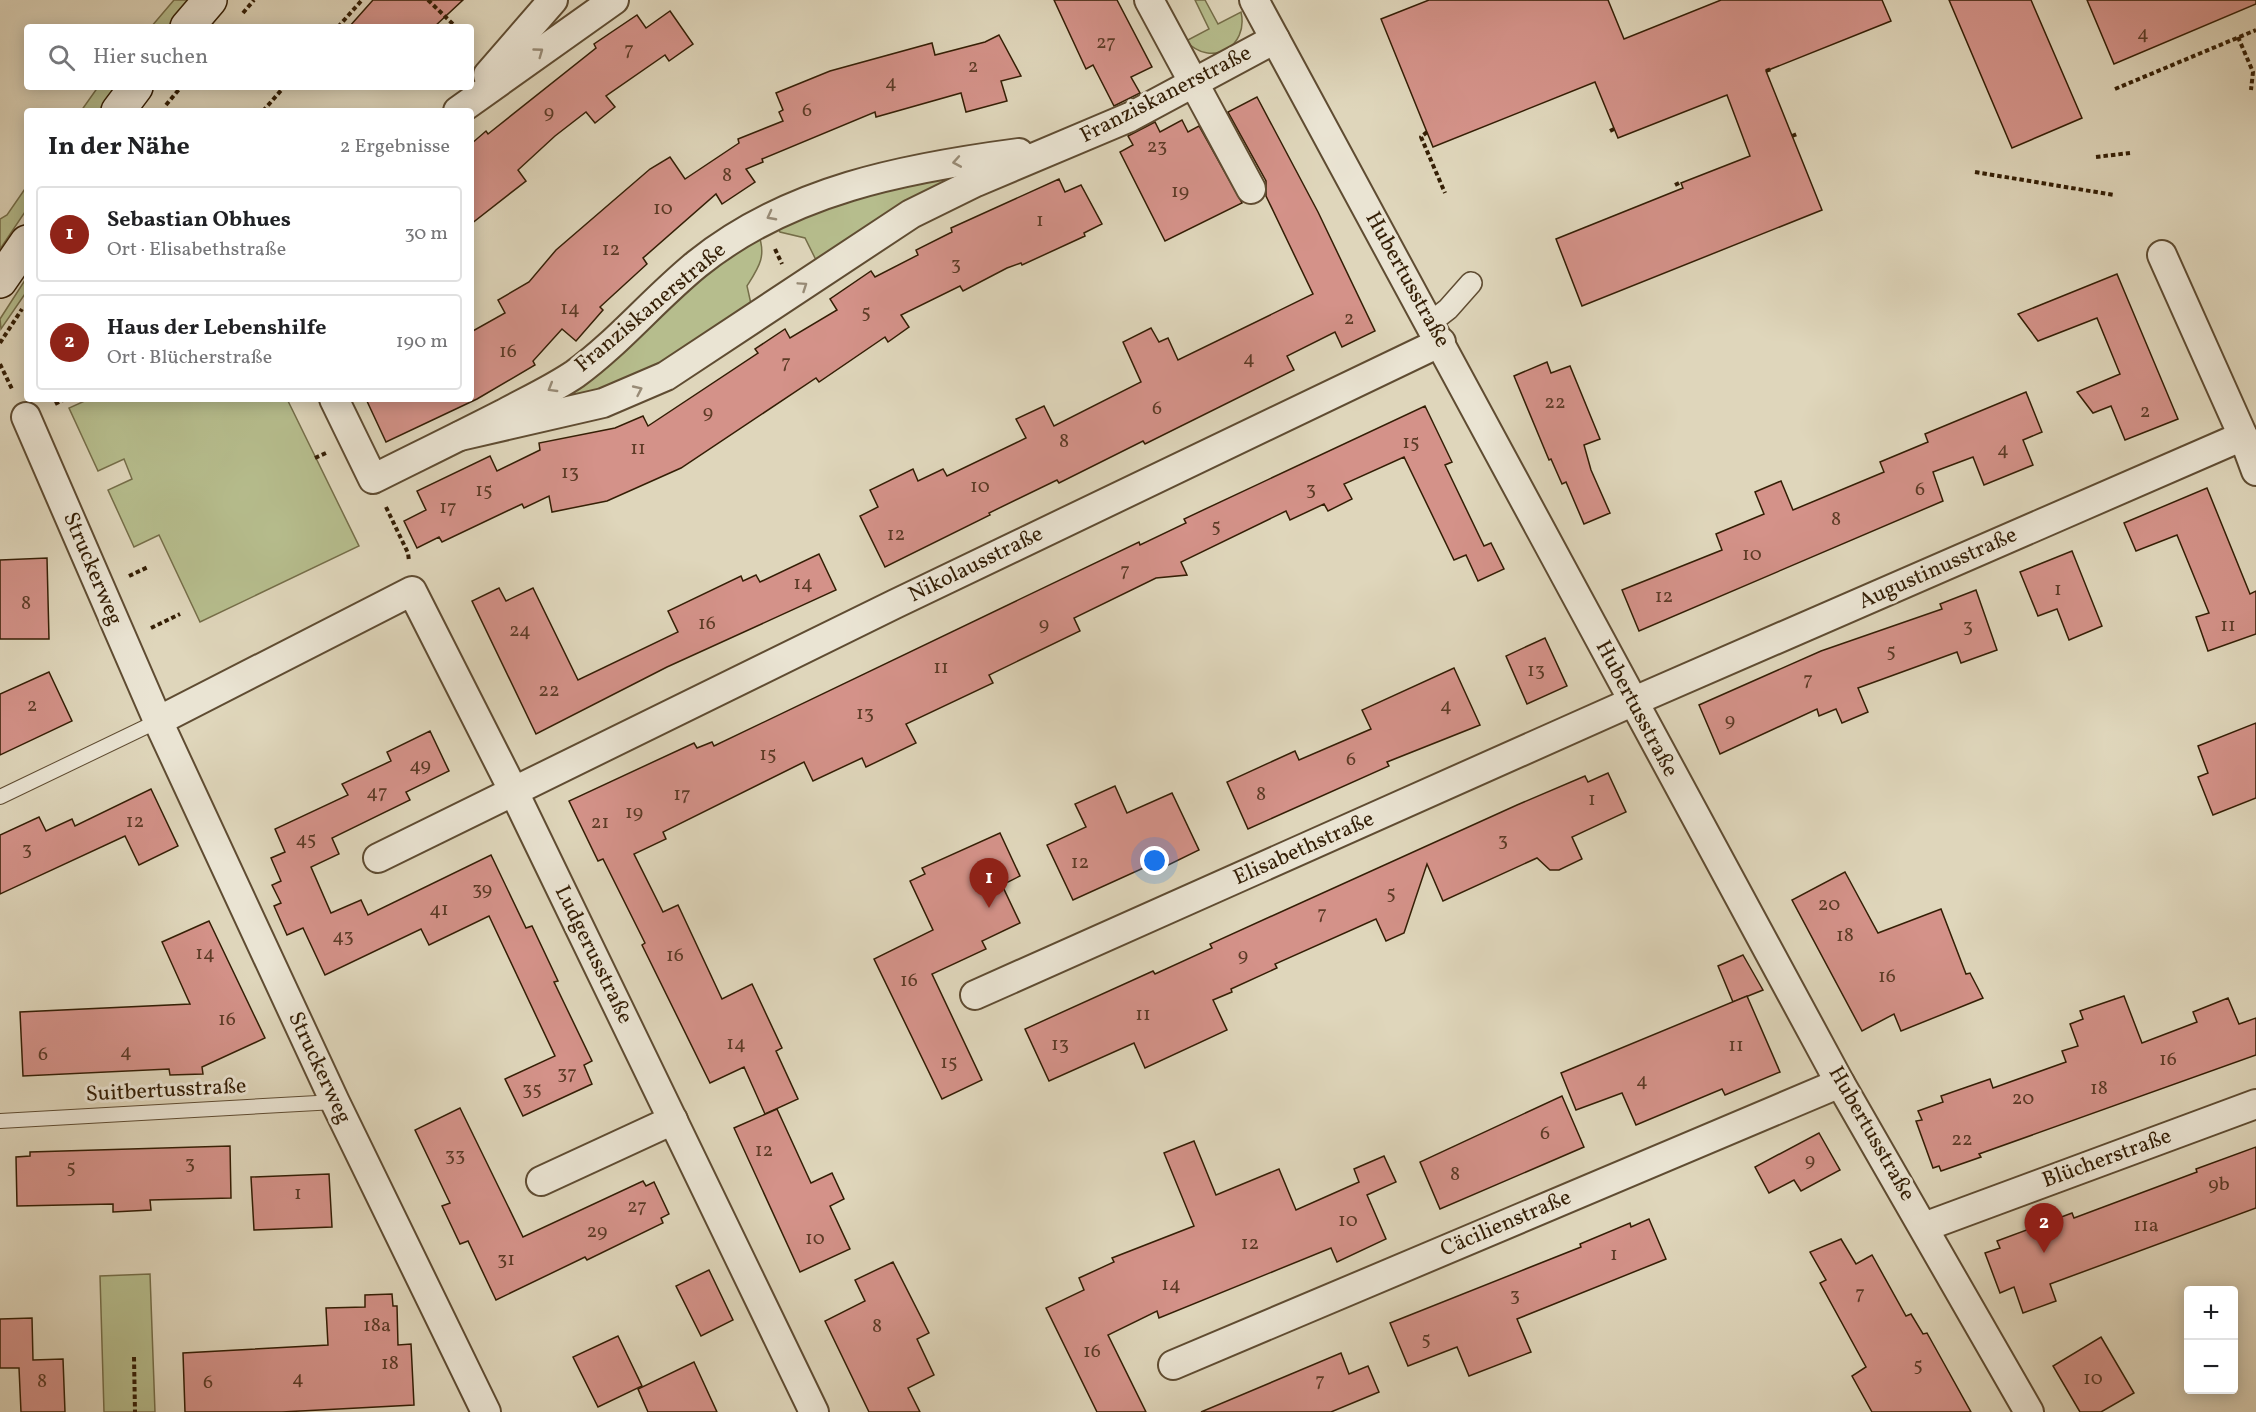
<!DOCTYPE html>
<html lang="de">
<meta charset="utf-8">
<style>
:root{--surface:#fff;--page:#f6f6f6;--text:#202124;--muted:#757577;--line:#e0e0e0;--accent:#8f2418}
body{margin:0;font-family:Vollkorn,serif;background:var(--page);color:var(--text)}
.controls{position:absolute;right:18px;bottom:18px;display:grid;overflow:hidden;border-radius:6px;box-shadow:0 3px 15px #0003}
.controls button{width:54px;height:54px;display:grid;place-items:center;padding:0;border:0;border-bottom:2px solid var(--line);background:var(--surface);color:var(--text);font:30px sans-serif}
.you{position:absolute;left:1155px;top:861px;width:21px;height:21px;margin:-15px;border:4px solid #fff;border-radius:50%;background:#1a73e8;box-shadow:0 0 0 9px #1a73e833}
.badge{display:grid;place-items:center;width:39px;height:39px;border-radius:50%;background:var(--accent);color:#fff;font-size:20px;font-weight:700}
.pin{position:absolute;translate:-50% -50px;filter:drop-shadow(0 2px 3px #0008)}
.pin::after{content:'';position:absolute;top:32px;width:21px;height:18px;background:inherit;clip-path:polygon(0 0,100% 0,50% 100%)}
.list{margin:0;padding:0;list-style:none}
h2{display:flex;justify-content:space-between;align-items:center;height:78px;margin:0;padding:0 24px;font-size:26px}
h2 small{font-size:20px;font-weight:400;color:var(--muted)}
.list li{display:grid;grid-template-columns:39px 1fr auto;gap:18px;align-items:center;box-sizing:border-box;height:96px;margin:0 12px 12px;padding:0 12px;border:2px solid var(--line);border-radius:6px}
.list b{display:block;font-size:22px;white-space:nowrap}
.list p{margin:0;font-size:20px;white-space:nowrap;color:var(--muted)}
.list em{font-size:20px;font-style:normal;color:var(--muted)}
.icon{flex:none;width:33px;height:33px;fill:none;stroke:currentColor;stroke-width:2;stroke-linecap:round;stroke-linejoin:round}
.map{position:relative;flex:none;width:2256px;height:1412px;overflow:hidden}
.search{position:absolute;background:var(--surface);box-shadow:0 3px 15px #0003;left:24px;top:24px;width:450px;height:66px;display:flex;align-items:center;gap:15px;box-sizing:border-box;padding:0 21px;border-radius:6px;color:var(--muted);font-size:22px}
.panel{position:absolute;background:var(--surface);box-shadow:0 3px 15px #0003;left:24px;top:108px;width:450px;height:294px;border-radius:6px}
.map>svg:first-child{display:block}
.green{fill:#b6bd8d;stroke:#756e49;stroke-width:1.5}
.building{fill:#d49289;stroke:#341e05;stroke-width:1.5}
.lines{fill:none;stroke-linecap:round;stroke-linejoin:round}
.service-casing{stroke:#5f4c32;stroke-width:16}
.pedestrian-casing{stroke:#5f4c32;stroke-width:24}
.minor-casing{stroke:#5f4c32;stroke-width:32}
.secondary-casing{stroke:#341e05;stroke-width:36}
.path{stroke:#341e05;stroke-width:4;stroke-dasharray:4.5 3;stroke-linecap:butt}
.service{stroke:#eae4d3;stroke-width:14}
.pedestrian{stroke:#eae4d3;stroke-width:21}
.minor{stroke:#eae4d3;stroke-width:28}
.secondary{stroke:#eae4d3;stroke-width:33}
.oneway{stroke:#988b76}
.labels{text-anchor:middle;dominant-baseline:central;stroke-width:6;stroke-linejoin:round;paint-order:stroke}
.number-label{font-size:20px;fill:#5c3b26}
.street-label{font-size:22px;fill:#341e05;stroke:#eae4d3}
</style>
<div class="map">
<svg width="2256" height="1412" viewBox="0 0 2256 1412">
<rect width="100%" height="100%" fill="#dfd6bb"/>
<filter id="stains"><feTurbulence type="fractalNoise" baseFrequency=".00333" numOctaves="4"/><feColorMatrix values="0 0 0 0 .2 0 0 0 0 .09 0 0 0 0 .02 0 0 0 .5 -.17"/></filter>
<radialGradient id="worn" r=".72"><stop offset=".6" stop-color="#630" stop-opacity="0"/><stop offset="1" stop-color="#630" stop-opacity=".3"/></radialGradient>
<g class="green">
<path d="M174,0H194L171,27H151Z"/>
<path d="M1195,0H1205L1218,24L1241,12C1249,47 1211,68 1186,41L1209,29Z"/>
<path d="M98,87H119L99,111H81Z"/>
<path d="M943,174L946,182L816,260L805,238L780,232L775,224L796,214Z"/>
<path d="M27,186V209L0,249V219L7,215Z"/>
<path d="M758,233C767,256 759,267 747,286L751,304L653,369L619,385L575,397L573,387L696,277Z"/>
<path d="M27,277V291L1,329L0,319Z"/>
<path d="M89,399H287L359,546L200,622L159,535L134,547L108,490L132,479L124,459L98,471L69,408Z"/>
<path d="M150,1274L155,1412H104L100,1276Z"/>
</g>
<g class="building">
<path d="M373,0H463L434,27H349Z"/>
<path d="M1054,0H1117L1152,67L1131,77L1140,93L1114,106L1093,65L1086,69Z"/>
<path d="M1429,0H1608L1624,39L1721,0H1882L1891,21L1766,71L1822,210L1582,306L1556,239L1683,188L1681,183L1750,156L1727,95L1618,138L1595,82L1433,147L1381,19Z"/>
<path d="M1949,0H2031L2082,118L2012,148Z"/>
<path d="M2087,0H2256V4L2114,64Z"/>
<path d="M670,11L693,44L669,61L665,55L606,96L615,107L595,123L586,112L555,136L518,170L526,181L471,224V144L486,131L488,134L596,48L594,44L637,15L646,28Z"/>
<path d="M999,35L1021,76L1001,81L1007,101L966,112L961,93L876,117L875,112L762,159L763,162L746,169L755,182L722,204L716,194L643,258L647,264L600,307L603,310L576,341L562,329L533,361L535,365L477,399L386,442L366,399H471V332L505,313L498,300L529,282L556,250L650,169L670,157L685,179L739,143L738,139L783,121L779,112L783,110L776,93L830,71L932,43L935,55L985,42Z"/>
<path d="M1257,97L1318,212L1375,331L1342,347L1335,332L1287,356L1294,370L1145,444L1143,441L1059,483L1057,480L989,513L990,515L885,567L860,516L878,507L870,490L913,469L918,481L943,469L947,476L1026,438L1016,419L1044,406L1054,426L1141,382L1123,342L1151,328L1159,342L1168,338L1178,360L1313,294L1266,196V181L1228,112Z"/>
<path d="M1182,120L1188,132L1199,126L1242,203L1165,241L1120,152L1133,145L1128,136L1155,122L1160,132Z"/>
<path d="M1059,179L1065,192L1081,185L1102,224L1084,233L1085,236L1022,265L1021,263L1007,268L963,291L960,286L901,315L909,327L888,342L885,337L819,382L816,378L681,468L607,501L552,512L549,496L524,508L522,504L442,542L439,537L417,548L404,521L426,510L417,491L490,456L497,471L540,450L539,443L615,428L643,416L648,426L758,353L755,349L785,329L790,338L837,310L830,299L871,271L875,277L918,255L916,250L952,232L951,228Z"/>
<path d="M2117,274L2178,419L2125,440L2111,406L2093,413L2077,392L2120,374L2097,318L2038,341L2018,314Z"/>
<path d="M1547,362L1551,373L1570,366L1600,439L1584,445L1591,470L1610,513L1584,524L1566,482L1562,484L1551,459L1549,460L1514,376Z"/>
<path d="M2026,392L2042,432L2023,440L2033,465L1984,485L1973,457L1933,472L1943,501L1639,631L1622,590L1722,550L1716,534L1764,514L1755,492L1781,481L1793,510L1884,472L1880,462L1928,442L1925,434Z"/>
<path d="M1425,406L1452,462L1445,465L1484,546L1491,543L1504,569L1478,581L1466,555L1454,560L1404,457L1344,484L1352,499L1328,511L1324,504L1290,520L1286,511L1181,562L1187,575L1156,578L1074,618L1080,631L989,675L993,683L906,724L916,743L866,767L862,758L813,781L804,762L663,832L666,839L634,854L663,912L678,905L722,999L752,984L782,1048L776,1051L798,1099L765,1114L744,1067L710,1083L642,945L645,943L603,859L598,861L569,801L694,743L697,748L712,742L714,746L1139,542L1140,545L1186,523L1184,519Z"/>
<path d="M2207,488L2250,594L2256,591V634L2208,651L2196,617L2209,613L2177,535L2136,551L2124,523Z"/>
<path d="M2072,551L2102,626L2069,640L2057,609L2038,616L2020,572Z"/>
<path d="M819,554L836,590L667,667L536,734L472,601L499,588L506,601L533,588L578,680L678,632L668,611L741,576L743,581L756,575L760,582Z"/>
<path d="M47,558L49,639H0V560Z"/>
<path d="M1976,590L1997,650L1961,663L1957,652L1858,688L1868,712L1842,723L1836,709L1819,716L1817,709L1720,754L1699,705L1821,651L1942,609L1940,604Z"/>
<path d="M1545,638L1567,686L1527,704L1506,656Z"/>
<path d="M1454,668L1480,725L1387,762L1389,766L1248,829L1227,782L1295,751L1299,760L1371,729L1362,710Z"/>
<path d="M49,672L72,721L0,755V694Z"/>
<path d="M2256,723V798L2213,815L2198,777L2208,773L2198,746Z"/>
<path d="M430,731L449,771L406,792L410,800L332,838L339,854L311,867L331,913L361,900L368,915L491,855L526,928L532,926L558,981L554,982L592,1061L584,1065L592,1084L523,1116L505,1079L555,1056L489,916L429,945L421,929L325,975L303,928L287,935L274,906L281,903L272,885L281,881L271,858L285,852L275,829L348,795L342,784L391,761L387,752Z"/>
<path d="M1608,773L1626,812L1572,837L1582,859L1559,870H1550L1537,858L1443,901L1427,864L1404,933L1386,941L1376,919L1275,964L1277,968L1231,989L1232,992L1213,1000L1227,1030L1145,1068L1134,1043L1049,1081L1025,1029L1153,971L1155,974L1212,948L1210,944L1517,805L1585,776L1588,782Z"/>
<path d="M1115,786L1127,813L1172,793L1199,850L1154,872L1150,865L1073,900L1047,845L1086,827L1075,804Z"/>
<path d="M151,789L178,846L139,865L125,836L0,894V835L39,817L46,831L72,819L75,826Z"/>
<path d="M1000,833L1020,876L1002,885L1020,923L982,941L986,949L932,974L982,1080L942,1099L874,959L933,930L910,881L925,874L922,868Z"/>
<path d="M1845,872L1878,933L1941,909L1966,974L1970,973L1983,998L1901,1031L1894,1014L1862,1031L1792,900Z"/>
<path d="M209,921L265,1038L202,1067L203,1074L170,1075L169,1069L23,1076L20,1012L190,1004L162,942Z"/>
<path d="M1743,955L1763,990L1733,1002L1718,966Z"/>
<path d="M1747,996L1780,1072L1725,1095L1722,1089L1636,1125L1622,1093L1576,1110L1561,1073Z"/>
<path d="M2124,996L2142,1043L2197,1022L2193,1012L2228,998L2239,1024L2256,1018V1055L1979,1154L1981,1157L1941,1171L1939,1166L1933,1168L1916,1121L1922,1120L1918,1111L1943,1102L1941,1096L1990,1079L1993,1088L2066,1062L2062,1051L2078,1046L2070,1024L2083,1019L2080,1011Z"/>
<path d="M1562,1096L1584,1147L1440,1209L1420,1162Z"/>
<path d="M460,1108L523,1237L643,1181L646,1186L654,1182L669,1214L661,1218L663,1223L587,1260L585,1257L496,1300L468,1241L460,1244L442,1206L450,1203L415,1130Z"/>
<path d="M777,1109L811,1183L832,1173L844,1199L830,1206L850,1249L800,1272L734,1128Z"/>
<path d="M1819,1133L1840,1170L1801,1191L1794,1180L1769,1193L1755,1167Z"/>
<path d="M1194,1141L1216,1195L1279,1169L1296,1210L1359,1182L1354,1169L1384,1156L1396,1182L1367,1195L1386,1239L1337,1262L1331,1248L1159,1318L1157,1311L1108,1335L1146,1412H1097L1046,1308L1084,1290L1079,1278L1114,1262L1112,1258L1194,1226L1164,1153Z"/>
<path d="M230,1146L231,1198L150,1200L151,1210L113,1212V1204L17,1206L16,1157L30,1156V1152Z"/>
<path d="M2256,1147V1208L2050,1284L2056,1301L2023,1313L2014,1287L2000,1293L1985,1253L2000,1248L1997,1241L2072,1213L2074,1218L2197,1172L2196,1169Z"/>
<path d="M329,1174L332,1227L254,1230L251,1177Z"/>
<path d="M1649,1219L1666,1259L1517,1319L1531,1352L1469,1376L1457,1347L1408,1366L1390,1323L1581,1247L1580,1244L1630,1223L1631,1227Z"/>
<path d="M1841,1239L1856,1264L1872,1255L1906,1316L1911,1314L1923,1334L1927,1333L1971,1412H1872L1852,1376L1866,1367L1820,1283L1826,1280L1810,1252Z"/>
<path d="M893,1262L929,1333L917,1339L934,1375L908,1388L920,1412H869L825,1321L865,1301L855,1280Z"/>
<path d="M709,1270L733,1320L701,1336L676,1286Z"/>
<path d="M392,1294L393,1306H397L398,1345L411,1344L414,1405L282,1412H185L183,1353L328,1345L326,1308L365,1307V1295Z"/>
<path d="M32,1318L33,1360L63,1359L65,1412H21L19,1368H0V1319Z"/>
<path d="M618,1336L642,1386L598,1407L573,1357Z"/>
<path d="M2101,1337L2134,1393L2101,1412H2080L2053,1366Z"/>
<path d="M1341,1353L1349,1374L1368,1366L1379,1392L1331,1412H1201Z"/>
<path d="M694,1362L717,1412H648L638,1389Z"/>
</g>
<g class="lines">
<defs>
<g id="service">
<path d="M0,797L158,721"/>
<path d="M0,1121L335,1102"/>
</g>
<path id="pedestrian" d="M1430,323L1448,309L1471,283"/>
<g id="minor">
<path d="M1149,0L1251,189"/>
<path d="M1254,0L1840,1083L2029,1412"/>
<path d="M488,75L553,0"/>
<path d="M458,111L614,0"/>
<path d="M2162,255L2243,436L2256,471"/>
<path d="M334,399L373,479C417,457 460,436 503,414C527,401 553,389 575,374C619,342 654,299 697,264C789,190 905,168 1019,153"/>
<path d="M26,417L158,721L335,1102L486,1412"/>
<path d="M460,436L603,403L666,376L911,214L976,182L1130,117L1275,39"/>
<path d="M158,721L412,591L513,790L814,1412"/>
<path d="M378,858L895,604L1441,342"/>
<path d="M975,995L1632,702L2243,436"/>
<path d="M541,1181L673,1120"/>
<path d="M1924,1227L2256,1104"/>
<path d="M1173,1365L1840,1083"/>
</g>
<g id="secondary">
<path d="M187,27L210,0"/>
<path d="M118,111L136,87"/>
<path d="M0,281L27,242"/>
</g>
</defs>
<use href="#service" class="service-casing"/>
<use href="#pedestrian" class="pedestrian-casing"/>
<use href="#minor" class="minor-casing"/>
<use href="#secondary" class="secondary-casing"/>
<g class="path">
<path d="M428,0L456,27"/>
<path d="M243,13L254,0"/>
<path d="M338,27L362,0"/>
<path d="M2238,37L2253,72L2251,90"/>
<path d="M1766,71L1771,69"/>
<path d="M2115,89L2256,30"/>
<path d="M166,105L181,87"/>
<path d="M263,111L284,87"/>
<path d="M1610,131L1614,129"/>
<path d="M1427,132L1421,137L1445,193"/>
<path d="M1792,136L1797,134"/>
<path d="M2096,157L2130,153"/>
<path d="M1975,172L2114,195"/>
<path d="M1675,185L1681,182"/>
<path d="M775,249L782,264"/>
<path d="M0,343L22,309"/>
<path d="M0,364L13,391"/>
<path d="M55,404L65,399"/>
<path d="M315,458L326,453"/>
<path d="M386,507L408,553L409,561"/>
<path d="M129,576L148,567"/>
<path d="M151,628L180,614"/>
<path d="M134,1357L135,1412"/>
</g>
<use href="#service" class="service"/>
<use href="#pedestrian" class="pedestrian"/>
<use href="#minor" class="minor"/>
<use href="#secondary" class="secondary"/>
</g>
<defs><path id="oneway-chevron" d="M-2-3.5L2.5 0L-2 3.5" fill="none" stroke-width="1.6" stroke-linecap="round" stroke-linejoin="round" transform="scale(1.5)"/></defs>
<g class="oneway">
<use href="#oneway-chevron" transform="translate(539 52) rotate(-36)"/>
<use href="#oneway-chevron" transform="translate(957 162) rotate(170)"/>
<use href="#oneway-chevron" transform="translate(771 216) rotate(152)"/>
<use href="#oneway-chevron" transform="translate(803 286) rotate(-34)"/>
<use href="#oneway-chevron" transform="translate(552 388) rotate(149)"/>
<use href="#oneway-chevron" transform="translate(638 390) rotate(-25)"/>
</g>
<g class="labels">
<g class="number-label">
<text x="2143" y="34">4</text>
<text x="1106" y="43">27</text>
<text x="629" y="50">7</text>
<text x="973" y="67">2</text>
<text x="891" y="83">4</text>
<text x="807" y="111">6</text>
<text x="549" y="113">9</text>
<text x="1157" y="147">23</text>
<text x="727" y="176">8</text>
<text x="1180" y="192">19</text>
<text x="663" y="209">10</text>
<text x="1040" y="221">1</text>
<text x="611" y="250">12</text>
<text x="956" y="265">3</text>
<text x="570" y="309">14</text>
<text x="866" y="313">5</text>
<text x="1349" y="319">2</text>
<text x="508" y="352">16</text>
<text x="1249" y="359">4</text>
<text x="786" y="363">7</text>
<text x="1555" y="403">22</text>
<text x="1157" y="409">6</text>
<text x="2145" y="412">2</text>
<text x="708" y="413">9</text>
<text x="1064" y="442">8</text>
<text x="1411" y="443">15</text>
<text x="638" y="449">11</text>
<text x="2003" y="450">4</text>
<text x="570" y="473">13</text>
<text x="980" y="487">10</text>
<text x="1311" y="490">3</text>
<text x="1920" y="490">6</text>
<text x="484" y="491">15</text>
<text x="448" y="508">17</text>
<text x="1836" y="520">8</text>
<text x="1216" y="527">5</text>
<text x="896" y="535">12</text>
<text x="1752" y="555">10</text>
<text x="1125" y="571">7</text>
<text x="803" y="584">14</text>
<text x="2058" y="590">1</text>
<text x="1664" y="597">12</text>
<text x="26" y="604">8</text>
<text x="707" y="624">16</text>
<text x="1044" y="625">9</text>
<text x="2228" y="626">11</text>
<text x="1968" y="627">3</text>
<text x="520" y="631">24</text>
<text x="1891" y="652">5</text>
<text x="941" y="668">11</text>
<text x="1536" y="671">13</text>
<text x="1808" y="680">7</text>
<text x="549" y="691">22</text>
<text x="32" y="706">2</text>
<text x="1446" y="706">4</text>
<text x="865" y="714">13</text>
<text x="1730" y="721">9</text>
<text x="768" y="755">15</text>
<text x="1351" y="760">6</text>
<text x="420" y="766">49</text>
<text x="377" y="793">47</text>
<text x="682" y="795">17</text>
<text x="1261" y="795">8</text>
<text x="1592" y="800">1</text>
<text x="634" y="813">19</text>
<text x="135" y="822">12</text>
<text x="600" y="823">21</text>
<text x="306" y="840">45</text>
<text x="1503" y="841">3</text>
<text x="27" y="850">3</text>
<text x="1080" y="863">12</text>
<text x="482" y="890">39</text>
<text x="1391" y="894">5</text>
<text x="1829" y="905">20</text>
<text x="439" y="910">41</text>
<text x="1322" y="914">7</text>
<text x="1845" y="936">18</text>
<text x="343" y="937">43</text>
<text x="205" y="954">14</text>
<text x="675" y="956">16</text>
<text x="1243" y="956">9</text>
<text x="1887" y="977">16</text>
<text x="909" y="981">16</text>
<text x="1143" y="1015">11</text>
<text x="227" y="1020">16</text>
<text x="736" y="1044">14</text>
<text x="1060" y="1045">13</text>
<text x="1736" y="1046">11</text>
<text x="126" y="1052">4</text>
<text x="43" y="1055">6</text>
<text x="2168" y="1060">16</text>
<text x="949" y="1063">15</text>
<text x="567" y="1074">37</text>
<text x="1642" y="1081">4</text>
<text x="2099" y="1089">18</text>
<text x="532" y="1090">35</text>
<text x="2023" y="1099">20</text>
<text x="1545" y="1134">6</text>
<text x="1962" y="1140">22</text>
<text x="764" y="1151">12</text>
<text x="455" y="1156">33</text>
<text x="1810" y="1161">9</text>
<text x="190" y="1164">3</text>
<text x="71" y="1168">5</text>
<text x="1455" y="1175">8</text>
<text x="2219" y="1185">9b</text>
<text x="298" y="1194">1</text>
<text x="637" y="1207">27</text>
<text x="1348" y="1221">10</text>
<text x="2146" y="1226">11a</text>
<text x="597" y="1232">29</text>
<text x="815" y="1239">10</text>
<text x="1250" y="1244">12</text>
<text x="1614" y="1255">1</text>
<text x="506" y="1260">31</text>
<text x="1171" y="1285">14</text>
<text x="1860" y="1294">7</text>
<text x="1515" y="1296">3</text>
<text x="377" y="1326">18a</text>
<text x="877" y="1327">8</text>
<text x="1426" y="1340">5</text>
<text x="1092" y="1352">16</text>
<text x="390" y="1364">18</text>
<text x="1918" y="1366">5</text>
<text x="298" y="1379">4</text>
<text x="2093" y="1379">10</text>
<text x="1320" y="1381">7</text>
<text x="42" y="1382">8</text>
<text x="208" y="1383">6</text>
</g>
<g class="street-label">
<text transform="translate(1166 95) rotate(-27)">Franziskanerstraße</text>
<text transform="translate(1407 280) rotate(61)">Hubertusstraße</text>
<text transform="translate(651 308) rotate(-40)">Franziskanerstraße</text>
<text transform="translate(976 565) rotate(-26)">Nikolausstraße</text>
<text transform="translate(92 569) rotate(67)">Struckerweg</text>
<text transform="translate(1938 569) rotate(-24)">Augustinusstraße</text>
<text transform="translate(1636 709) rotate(62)">Hubertusstraße</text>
<text transform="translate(1304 849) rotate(-24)">Elisabethstraße</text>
<text transform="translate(593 955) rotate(64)">Ludgerusstraße</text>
<text transform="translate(319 1068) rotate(65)">Struckerweg</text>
<text transform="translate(166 1091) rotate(-3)">Suitbertusstraße</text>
<text transform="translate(1871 1134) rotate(60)">Hubertusstraße</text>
<text transform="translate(2107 1159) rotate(-20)">Blücherstraße</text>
<text transform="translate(1506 1224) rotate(-23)">Cäcilienstraße</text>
</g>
</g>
<rect width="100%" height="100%" filter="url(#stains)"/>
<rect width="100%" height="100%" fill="url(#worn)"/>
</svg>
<div class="controls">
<button>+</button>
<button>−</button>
</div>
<div class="you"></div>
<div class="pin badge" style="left:989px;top:908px">1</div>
<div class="pin badge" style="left:2044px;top:1253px">2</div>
<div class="search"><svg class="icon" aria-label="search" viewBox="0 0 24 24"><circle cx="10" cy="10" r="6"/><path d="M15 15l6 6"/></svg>Hier suchen</div>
<section class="panel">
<h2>In der Nähe<small>2 Ergebnisse</small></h2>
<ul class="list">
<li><span class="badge">1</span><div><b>Sebastian Obhues</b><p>Ort · Elisabethstraße</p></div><em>30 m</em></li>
<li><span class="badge">2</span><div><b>Haus der Lebenshilfe</b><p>Ort · Blücherstraße</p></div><em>190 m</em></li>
</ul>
</section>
</div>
